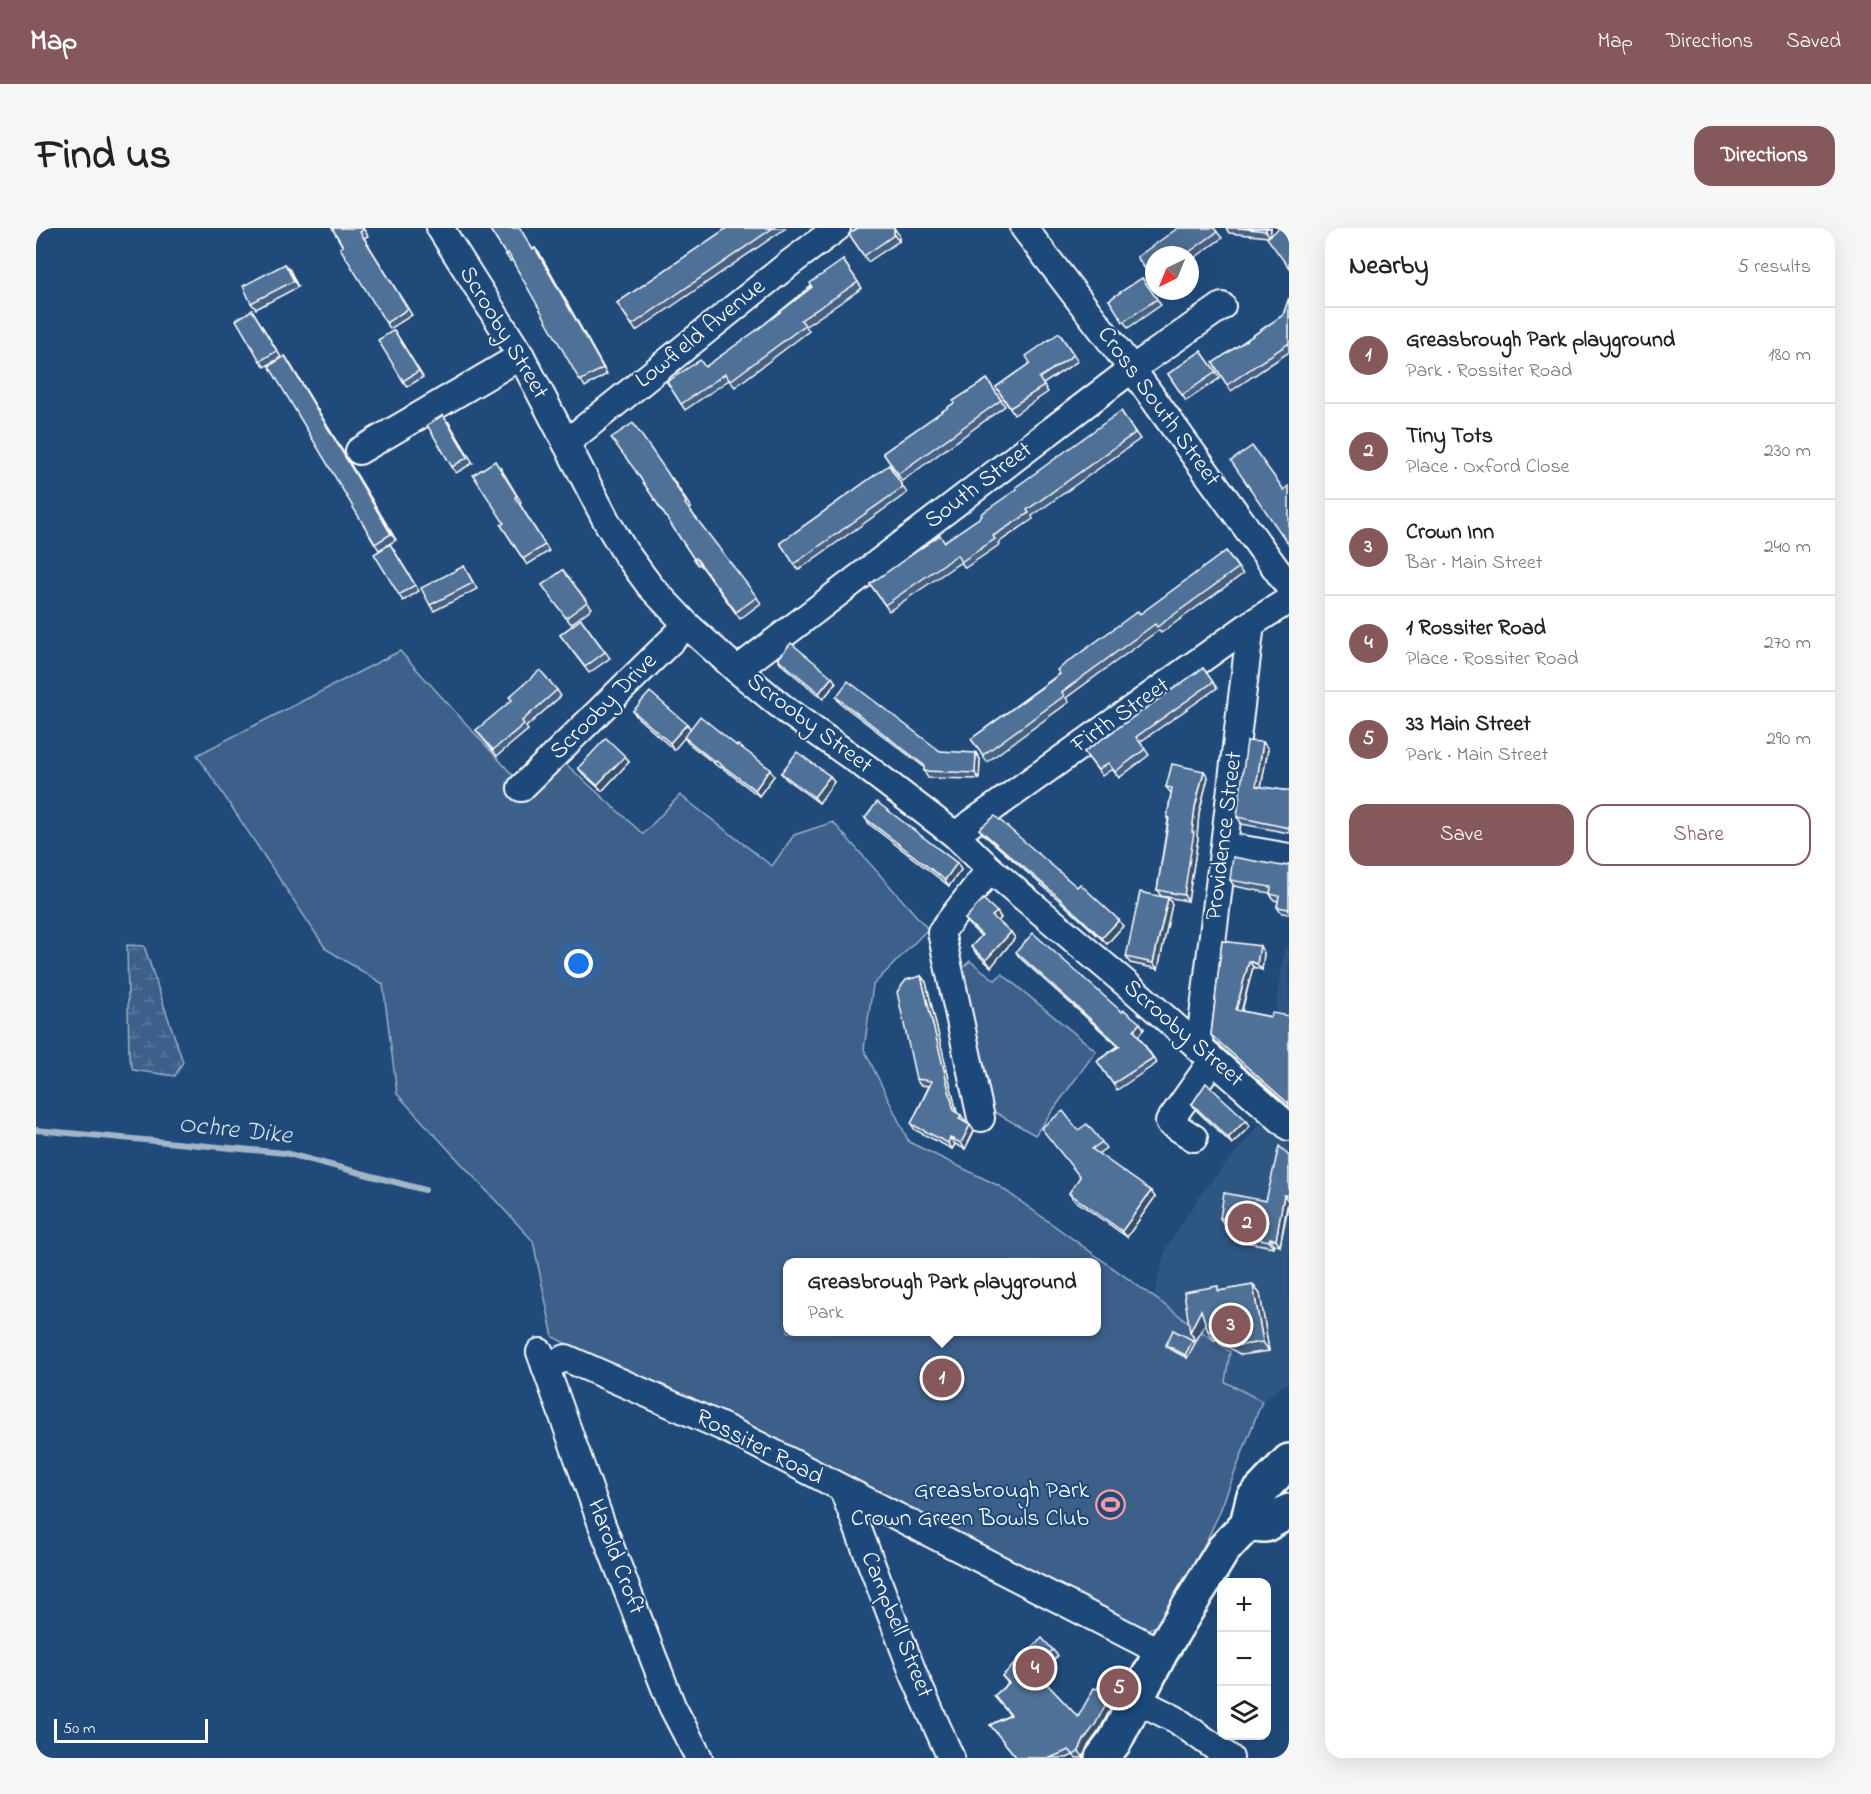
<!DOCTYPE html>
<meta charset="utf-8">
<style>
:root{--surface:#fff;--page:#f6f6f6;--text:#222;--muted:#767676;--line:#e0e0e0;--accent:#85585c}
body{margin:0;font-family:"Indie Flower",sans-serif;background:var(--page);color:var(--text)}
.controls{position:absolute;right:18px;bottom:18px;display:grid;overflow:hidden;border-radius:12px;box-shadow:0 6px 24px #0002}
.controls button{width:54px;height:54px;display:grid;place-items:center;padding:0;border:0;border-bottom:2px solid var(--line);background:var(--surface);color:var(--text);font:30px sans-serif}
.compass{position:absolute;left:1109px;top:18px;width:54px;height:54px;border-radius:50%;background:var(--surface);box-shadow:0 6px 24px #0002;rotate:223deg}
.scale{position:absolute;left:18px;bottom:15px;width:154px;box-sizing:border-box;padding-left:6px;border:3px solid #fff;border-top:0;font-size:16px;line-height:21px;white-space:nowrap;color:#fff;-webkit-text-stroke:4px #1f4a7a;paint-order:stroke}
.you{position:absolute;left:543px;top:736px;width:21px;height:21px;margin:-15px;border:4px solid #fff;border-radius:50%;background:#1a73e8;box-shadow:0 0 0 9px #1a73e833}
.badge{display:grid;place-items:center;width:39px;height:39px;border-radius:50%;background:var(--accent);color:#fff;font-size:20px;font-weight:700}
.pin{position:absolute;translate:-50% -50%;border:3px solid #fff;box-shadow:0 2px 6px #0006}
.popup{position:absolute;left:747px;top:1030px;width:318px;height:78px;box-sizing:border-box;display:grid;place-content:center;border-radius:12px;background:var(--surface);filter:drop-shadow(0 2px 4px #0005);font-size:20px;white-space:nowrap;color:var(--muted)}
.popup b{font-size:22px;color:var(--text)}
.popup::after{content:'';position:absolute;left:50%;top:100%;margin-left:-12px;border:12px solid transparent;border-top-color:var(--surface)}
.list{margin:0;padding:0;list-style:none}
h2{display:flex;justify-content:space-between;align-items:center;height:78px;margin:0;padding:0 24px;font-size:26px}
h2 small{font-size:20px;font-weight:400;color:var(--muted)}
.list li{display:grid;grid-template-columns:39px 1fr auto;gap:18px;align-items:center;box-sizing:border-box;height:96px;padding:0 24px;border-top:2px solid var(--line)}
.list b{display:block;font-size:22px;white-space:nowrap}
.list p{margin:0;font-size:20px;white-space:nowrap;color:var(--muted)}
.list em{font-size:20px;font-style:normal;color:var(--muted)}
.actions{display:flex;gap:12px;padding:18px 24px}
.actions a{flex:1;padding:14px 0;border:2px solid var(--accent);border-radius:18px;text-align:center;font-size:21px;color:var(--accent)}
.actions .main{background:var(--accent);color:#fff}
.icon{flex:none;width:33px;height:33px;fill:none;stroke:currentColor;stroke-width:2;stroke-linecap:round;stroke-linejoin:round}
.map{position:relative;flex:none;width:1253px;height:1530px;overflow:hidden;border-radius:18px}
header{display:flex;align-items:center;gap:36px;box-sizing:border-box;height:84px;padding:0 30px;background:var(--accent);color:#fff}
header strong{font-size:28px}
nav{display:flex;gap:33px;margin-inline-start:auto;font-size:21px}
.intro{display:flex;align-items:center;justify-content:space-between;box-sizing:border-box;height:144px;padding:0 36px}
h1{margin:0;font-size:42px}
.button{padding:15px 27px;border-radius:18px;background:var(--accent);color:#fff;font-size:21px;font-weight:700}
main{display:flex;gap:36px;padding:0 36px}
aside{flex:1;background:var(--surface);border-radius:18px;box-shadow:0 6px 24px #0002}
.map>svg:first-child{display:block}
.built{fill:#2e5683}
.green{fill:#3c618b;stroke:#9eb0c5;stroke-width:1.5;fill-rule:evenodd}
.wetland{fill:url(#wetland-marsh);stroke:#9eb0c5;stroke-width:1.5}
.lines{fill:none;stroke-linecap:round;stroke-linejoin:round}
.stream{stroke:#a3b5c8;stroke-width:6}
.minor-casing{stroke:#fff;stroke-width:30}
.major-casing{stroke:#fff;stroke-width:38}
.minor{stroke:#1f4a7a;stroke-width:26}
.major{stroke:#1f4a7a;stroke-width:33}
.wall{fill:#456182;stroke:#fff;stroke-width:1.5}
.shaded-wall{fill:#384f6a;stroke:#fff;stroke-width:1.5}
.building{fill:#507197;stroke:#fff;stroke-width:1.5}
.labels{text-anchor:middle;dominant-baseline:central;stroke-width:4.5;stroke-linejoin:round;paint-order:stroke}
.street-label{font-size:24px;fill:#fff;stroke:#1f4a7a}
.poi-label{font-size:24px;fill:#fff;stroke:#1f4a7a;text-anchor:end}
.water-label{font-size:26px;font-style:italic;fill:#d8e0e8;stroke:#1f4a7a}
</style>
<header>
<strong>Map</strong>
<nav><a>Map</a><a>Directions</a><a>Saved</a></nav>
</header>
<div class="intro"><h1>Find us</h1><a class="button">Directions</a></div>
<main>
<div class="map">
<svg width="1253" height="1530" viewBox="0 0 1253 1530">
<defs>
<pattern id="wetland-marsh" width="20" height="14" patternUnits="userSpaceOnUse" patternTransform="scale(1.5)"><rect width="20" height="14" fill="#3c618b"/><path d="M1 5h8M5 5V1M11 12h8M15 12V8" fill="none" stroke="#59799c"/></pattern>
</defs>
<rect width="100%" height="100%" fill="#1f4a7a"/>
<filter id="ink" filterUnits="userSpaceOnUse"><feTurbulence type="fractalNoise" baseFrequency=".0167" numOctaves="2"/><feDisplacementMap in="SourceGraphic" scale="12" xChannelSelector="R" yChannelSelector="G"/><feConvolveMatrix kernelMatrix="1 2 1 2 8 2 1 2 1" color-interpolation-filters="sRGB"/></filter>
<g filter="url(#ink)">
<path class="built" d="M1248,720L1253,721V1154L1226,1173L1189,1154L1194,1124L1117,1070L1130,1020L1170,959L1234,884L1214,850L1238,803Z"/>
<g class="green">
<path d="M364,423L483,554L530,536L607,606L644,567L736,638L758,607L797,594L892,701L837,757L828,821L873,914L963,958L1194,1124L1189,1154L1226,1173L1183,1286L1132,1394L1102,1405L517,1109L497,1013L361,866L347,756L290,721L161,527ZM752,1034H1060V1104H752Z"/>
<path d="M934,733L959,752L966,746L1060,823L999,907L955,882L923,743Z"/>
<path d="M1080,1440L1100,1453L1088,1469L1075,1461L1062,1465L1069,1450L1073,1452Z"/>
</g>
<path class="wetland" d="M91,717L108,718L147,834L139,848L97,842L93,829Z"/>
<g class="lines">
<path class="stream" d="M0,902L249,925L389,962"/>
<defs>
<g id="minor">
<path d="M404,0L485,128L571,294L589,324L614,358L651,397L701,442L751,483L830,539L919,607L954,641L1100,764L1253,899"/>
<path d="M988,0L1096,141L1253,359"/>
<path d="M530,215L754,35L801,0"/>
<path d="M323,223L485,128"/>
<path d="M701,442L1096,141L1186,78"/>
<path d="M485,560L651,397"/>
<path d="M919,607L1215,396L1253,372"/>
<path d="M1189,618L1253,629"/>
<path d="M1163,821L1215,396"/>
<path d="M945,890L905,704L954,641"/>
<path d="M1158,910L1133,894L1176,833"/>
<path d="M504,1124L566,1297L636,1478L663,1530"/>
<path d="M509,1138L530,1130L689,1200L1125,1424"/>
<path d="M807,1262L878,1447L915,1530"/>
<path d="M1101,1472L1139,1491L1194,1530"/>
</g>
<g id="major">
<path d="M1211,1296L1229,1297L1253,1283"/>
<path d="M1066,1530L1079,1513L1125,1424L1187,1322L1211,1296L1217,1271L1253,1233"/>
</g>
</defs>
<use href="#minor" class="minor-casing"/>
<use href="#major" class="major-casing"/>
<use href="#minor" class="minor"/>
<use href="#major" class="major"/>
</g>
<g class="wall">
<path d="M296,0H327L332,8L328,10L376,87L354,101Z"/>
<path d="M453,0L497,21L499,20L571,146L549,159L476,32L474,33Z"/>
<path d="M691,0H750L600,103L581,75Z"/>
<path d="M1178,0L1186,10L1154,33V27H1118V54L1101,29Z"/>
<path d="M1190,0H1235L1234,8L1232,9L1193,5Z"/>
<path d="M813,6L863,7V13L832,34Z"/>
<path d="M807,32L826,60L770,98L773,103L699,159L693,152L649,182L631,154L669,139L721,102Z"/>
<path d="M249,36L262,59L220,81L215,75Z"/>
<path d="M1106,50L1125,77L1092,100L1073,72Z"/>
<path d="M1253,70V124L1195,163L1177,135L1247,87Z"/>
<path d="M216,82L245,129L229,139L224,133Z"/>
<path d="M358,102L387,149L371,159L367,153Z"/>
<path d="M1023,105L1042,133L1007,156L1012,164L978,187L960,159L994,135Z"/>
<path d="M1165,123L1184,150L1150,173L1132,146Z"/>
<path d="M249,128L360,312L343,322L339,316Z"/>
<path d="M951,151L969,178L866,253L847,225L918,175Z"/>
<path d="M1085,183L1104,211L996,288L997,291L962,315L963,317L929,340L925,334L853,383L834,356L908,314L946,288Z"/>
<path d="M412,193L437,235L420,245L416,239Z"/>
<path d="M853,237L871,265L762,342L744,315Z"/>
<path d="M464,239L485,274L483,275L513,323L491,337L465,297L468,295Z"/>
<path d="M601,245L636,250L655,280L653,281L725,375L704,391L664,336L662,337Z"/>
<path d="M354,316L383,363L367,373L363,367Z"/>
<path d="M1190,323L1207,346L1125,405L1123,402L1030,470L1033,474L951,534L935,511Z"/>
<path d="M428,338L441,361L398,383L394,377Z"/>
<path d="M527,342L556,380L535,396L506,357Z"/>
<path d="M545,391L574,430L553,445L524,407Z"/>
<path d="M742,431L800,455L787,471L746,437Z"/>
<path d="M1167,440L1181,460L1104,514L1113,527L1083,550L1076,541L1066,548L1048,524Z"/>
<path d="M521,462L525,468L490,499L492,502L461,528L440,502Z"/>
<path d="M800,469L904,523L944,531L943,551L892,550L888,543V539L804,475Z"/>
<path d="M597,483L651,496L654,501L701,518L738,548L723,568L685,539L684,540L652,515L648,509L638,522L601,489Z"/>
<path d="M1232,521L1225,559L1253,563V605L1206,596L1201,589Z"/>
<path d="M589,528L593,534L566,563L547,546L542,540Z"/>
<path d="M745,545L798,554L783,575L750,551Z"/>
<path d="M1172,549L1163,585L1161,608L1162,610L1152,673L1125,668L1121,662L1132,592L1131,590L1135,565L1130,559Z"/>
<path d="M829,590L921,635L925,642L913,658L833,596Z"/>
<path d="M943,601L1041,659L1087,698L1071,716L1024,673L948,607Z"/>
<path d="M1253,636V686L1246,685L1241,679L1242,673L1238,672L1234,666V665L1198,658L1194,652Z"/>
<path d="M1132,670L1136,676L1122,741L1094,735L1090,729Z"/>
<path d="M961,684L965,690L962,693L979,710L955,739L940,725L935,719L945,708L933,697L929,691Z"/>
<path d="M1186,713L1228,725L1226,742L1217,739L1206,783L1235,789L1253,788V879L1179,814L1175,807Z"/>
<path d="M980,724L1086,784L1104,795L1108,801L1102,808L1121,835L1081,862L1061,833L1082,818L984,730Z"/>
<path d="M885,748L890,754L921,885L938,903L929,921L919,916L916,921L879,902L875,896L893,858L884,857L880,851Z"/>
<path d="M1156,876L1210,892L1214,898L1196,916L1160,882Z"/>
<path d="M1042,902L1066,914L1070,920L1062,926L1119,969L1091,1009L1037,971L1033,965L1044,950Z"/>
<path d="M1253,928V974L1244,1018L1238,1016V1019L1199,1012L1189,1001L1190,996H1188L1184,990L1230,973Z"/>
<path d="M1217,1057L1224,1066L1233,1123L1205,1127L1192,1119L1186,1110L1178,1112L1172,1103L1169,1095L1160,1113L1154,1104L1184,1063Z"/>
<path d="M1157,1112L1159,1115L1151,1130L1132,1120L1130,1117Z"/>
<path d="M1017,1422L1022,1428L1001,1446L1042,1489L1061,1461L1082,1466L1063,1503L1051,1519L1047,1529L1046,1530H1040L1037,1527L1031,1530H981L954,1497L974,1487L958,1468L972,1455L966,1448Z"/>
</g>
<g class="shaded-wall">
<path d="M858,0L863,7V13L858,7Z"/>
<path d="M1230,0H1235L1234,9L1230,3Z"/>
<path d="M499,20L504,26L571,146L567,140Z"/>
<path d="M249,36L254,42L262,59L258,53Z"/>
<path d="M249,128L253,134L360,312L355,306Z"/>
<path d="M796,449L800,455L787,471L783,465Z"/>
<path d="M651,496L655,502L638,522L634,515Z"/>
<path d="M1227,514L1232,521L1224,564L1220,558Z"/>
<path d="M940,525L944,531L943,551L939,545Z"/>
<path d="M589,528L593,534L566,563L561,557Z"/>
<path d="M734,541L738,548L723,568L719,562Z"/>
<path d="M1168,543L1172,549L1163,585L1161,608L1162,610L1152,673L1148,667L1159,579Z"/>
<path d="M794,548L798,554L783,575L778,569Z"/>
<path d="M921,635L925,642L913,658L909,652Z"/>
<path d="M1132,670L1136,676L1122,741L1117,735Z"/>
<path d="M961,684L965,690L961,694L956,688Z"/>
<path d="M1083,692L1087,698L1071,716L1066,710Z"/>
<path d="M975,704L979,710L955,739L950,732Z"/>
<path d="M1224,718L1228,725L1226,742L1221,736Z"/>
<path d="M1213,733L1217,739L1204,788L1200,782Z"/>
<path d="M885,748L890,754L922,889L918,883Z"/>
<path d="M1104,795L1108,801L1102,808L1121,835L1098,802Z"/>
<path d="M925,887L929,893L927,897L923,891Z"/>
<path d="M1210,892L1214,898L1196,916L1192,910Z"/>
<path d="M934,897L938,903L929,921L925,915Z"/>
<path d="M914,910L919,916L916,921L912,915Z"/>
<path d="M1115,963L1119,969L1091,1009L1086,1003Z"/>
<path d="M1248,967L1252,973L1244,1018L1240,1012Z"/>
<path d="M1234,1010L1238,1016V1019L1233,1013Z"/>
<path d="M1217,1057L1224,1066L1233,1123L1227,1114Z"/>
<path d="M1165,1082L1172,1091L1160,1113L1154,1104Z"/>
<path d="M1157,1112L1159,1115L1151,1130L1149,1127Z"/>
<path d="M1078,1460L1082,1466L1063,1503L1051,1519L1047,1529L1043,1523L1047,1513Z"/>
</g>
<g class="building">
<path d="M296,0H326L327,2L324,4L372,81L350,95L304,20L307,18Z"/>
<path d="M453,0H484L497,22L499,20L567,140L544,153L472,25L470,27Z"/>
<path d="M691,0H737L596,97L581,75Z"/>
<path d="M822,0H858V7L828,28L813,6Z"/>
<path d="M1142,0H1178L1181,4L1149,27H1118V49L1116,50L1101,29Z"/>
<path d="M1202,0H1230V3Z"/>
<path d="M1244,0H1253V40L1231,10Z"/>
<path d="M807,32L822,54L765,92L769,97L694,153L689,146L645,176L631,154L664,132L669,139L721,102L776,59L774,55Z"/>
<path d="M249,36L258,53L215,75L207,58Z"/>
<path d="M1106,50L1121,71L1087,94L1073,72Z"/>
<path d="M1253,70V115L1191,157L1177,135L1247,87Z"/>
<path d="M216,82L241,123L224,133L200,92Z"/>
<path d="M358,102L383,143L367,153L342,112Z"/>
<path d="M1023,105L1038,127L1003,150L1008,158L974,180L960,159L994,135L990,128Z"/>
<path d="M1165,123L1180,144L1146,167L1132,146Z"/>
<path d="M249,128L355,306L339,316L233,138Z"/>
<path d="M951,151L965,172L862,246L847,225L918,175L917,173Z"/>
<path d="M1085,183L1099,205L991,282L993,285L957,308L959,311L925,334L921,327L849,377L834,356L904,307L908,314L946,288L945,286L981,261L980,259Z"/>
<path d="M407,187L432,229L416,239L391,197Z"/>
<path d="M597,195L631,244L650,274L649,276L721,369L700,384L660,330L658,331L599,242L575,210Z"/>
<path d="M1216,218L1248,262L1252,258L1253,260V317L1195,233Z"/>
<path d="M459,233L481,268L479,269L509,317L487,331L465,297L468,295L437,247Z"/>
<path d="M853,237L867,259L758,336L744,315Z"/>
<path d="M354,316L379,357L363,367L338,326Z"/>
<path d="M1190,323L1202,340L1121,399L1119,396L1026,464L1028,468L947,527L935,511L1024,446L1021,442L1102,383L1104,386Z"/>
<path d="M428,338L437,355L394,377L385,360Z"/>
<path d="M527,342L551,374L530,390L506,357Z"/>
<path d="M545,391L569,424L549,439L524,407Z"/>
<path d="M755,415L796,449L783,465L742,431Z"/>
<path d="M1167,440L1177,454L1100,509L1109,521L1079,544L1072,535L1062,542L1048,524Z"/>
<path d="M504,442L521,462L486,493L488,496L457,522L440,502L476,472L473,469Z"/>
<path d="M812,453L904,523L940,525L939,545L888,543V537L800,469Z"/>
<path d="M614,464L651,496L634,515L597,483Z"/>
<path d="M664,488L701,518L702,517L734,541L719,562L680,533L679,534L648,509Z"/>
<path d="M570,510L589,528L561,557L542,540Z"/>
<path d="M1211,513L1227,514L1220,558L1253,563V600L1201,589Z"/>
<path d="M761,524L794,548L778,569L745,545Z"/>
<path d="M1136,536L1168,543L1159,579L1156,604H1158L1148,667L1121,662L1133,590H1131L1136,560L1130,559Z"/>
<path d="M841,574L921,635L909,652L829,590Z"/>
<path d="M959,588L1041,659L1044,656L1083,692L1066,710L1020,667L943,601Z"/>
<path d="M1197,629L1246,638L1253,636V681L1241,679L1243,668L1234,666L1235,659L1194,652Z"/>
<path d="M1104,664L1132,670L1117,735L1090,729Z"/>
<path d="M947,671L961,684L956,688L975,704L950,732L935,719L946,707L929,691Z"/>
<path d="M997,705L1086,784L1088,782L1104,795L1098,802L1117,830L1077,856L1061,833L1084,818L980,724Z"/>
<path d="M1186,713L1224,718L1221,736L1213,733L1200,782L1235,789L1236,785L1253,788V876L1175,807Z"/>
<path d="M885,748L918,883L925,887L923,891L934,897L925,915L914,910L912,915L875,896L896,853L880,851L861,764L870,752Z"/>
<path d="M1170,855L1210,892L1192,910L1156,876Z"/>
<path d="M1027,883L1042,902L1051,896L1066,914L1056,921L1115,963L1086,1003L1033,965L1044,949L1005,900Z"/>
<path d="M1243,918L1253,928V968L1248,967L1240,1012L1234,1010L1233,1013L1195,1006L1196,1002L1189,1001L1191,991L1184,990L1188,965L1230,973Z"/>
<path d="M1217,1057L1227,1114L1199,1118L1185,1110L1182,1100L1172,1103L1165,1082L1154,1104L1148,1064L1182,1058V1063Z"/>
<path d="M1137,1102L1157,1112L1149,1127L1130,1117Z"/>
<path d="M1006,1410L1017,1422L996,1440L1042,1489L1058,1460L1061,1461L1065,1454L1078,1460L1059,1497L1047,1513L1043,1523L1038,1527L1033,1522L1014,1530H981L954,1497L975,1487L958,1468L973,1455L966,1448Z"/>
</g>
</g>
<defs>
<symbol id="stadium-ring" viewBox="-11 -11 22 22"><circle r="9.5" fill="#1f4a7a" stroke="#ff9aa2" stroke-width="1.5"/><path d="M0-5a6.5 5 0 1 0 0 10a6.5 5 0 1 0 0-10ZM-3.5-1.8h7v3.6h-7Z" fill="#ff9aa2"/></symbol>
</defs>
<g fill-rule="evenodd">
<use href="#stadium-ring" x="1058" y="1260" width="33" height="33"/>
</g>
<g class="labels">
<g class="street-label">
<text transform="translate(467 105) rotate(59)">Scrooby Street</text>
<text transform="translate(665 106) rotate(-39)">Lowfield Avenue</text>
<text transform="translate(1122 179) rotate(54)">Cross South Street</text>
<text transform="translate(943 258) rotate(-37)">South Street</text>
<text transform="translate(568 479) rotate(-45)">Scrooby Drive</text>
<text transform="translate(1085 488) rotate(-35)">Firth Street</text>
<text transform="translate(773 496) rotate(37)">Scrooby Street</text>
<text transform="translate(1189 608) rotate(-83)">Providence Street</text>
<text transform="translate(1147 806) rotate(41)">Scrooby Street</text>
<text transform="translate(723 1220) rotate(27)">Rossiter Road</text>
<text transform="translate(579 1329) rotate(69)">Harold Croft</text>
<text transform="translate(860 1397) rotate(68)">Campbell Street</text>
</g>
<g class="poi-label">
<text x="1053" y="1263">Greasbrough Park<tspan x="1053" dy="28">Crown Green Bowls Club</tspan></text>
</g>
<g class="water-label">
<text transform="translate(199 903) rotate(6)">Ochre Dike</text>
</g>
</g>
</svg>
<div class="controls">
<button>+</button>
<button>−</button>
<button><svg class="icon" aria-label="layers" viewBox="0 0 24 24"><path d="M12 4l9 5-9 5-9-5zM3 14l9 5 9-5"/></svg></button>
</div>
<svg class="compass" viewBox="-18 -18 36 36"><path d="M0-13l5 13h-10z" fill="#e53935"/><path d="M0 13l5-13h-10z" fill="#767676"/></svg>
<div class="scale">50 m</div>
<div class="you"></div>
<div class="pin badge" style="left:906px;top:1150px">1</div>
<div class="popup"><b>Greasbrough Park playground</b>Park</div>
<div class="pin badge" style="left:1211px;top:995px">2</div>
<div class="pin badge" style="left:1195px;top:1097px">3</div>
<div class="pin badge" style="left:999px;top:1440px">4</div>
<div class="pin badge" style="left:1083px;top:1460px">5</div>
</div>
<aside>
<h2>Nearby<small>5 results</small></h2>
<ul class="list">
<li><span class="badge">1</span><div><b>Greasbrough Park playground</b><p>Park · Rossiter Road</p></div><em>180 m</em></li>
<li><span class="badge">2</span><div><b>Tiny Tots</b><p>Place · Oxford Close</p></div><em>230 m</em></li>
<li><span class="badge">3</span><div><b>Crown Inn</b><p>Bar · Main Street</p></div><em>240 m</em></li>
<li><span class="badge">4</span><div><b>1 Rossiter Road</b><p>Place · Rossiter Road</p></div><em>270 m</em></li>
<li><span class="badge">5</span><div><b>33 Main Street</b><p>Park · Main Street</p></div><em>290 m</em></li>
</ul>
<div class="actions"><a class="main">Save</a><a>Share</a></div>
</aside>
</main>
